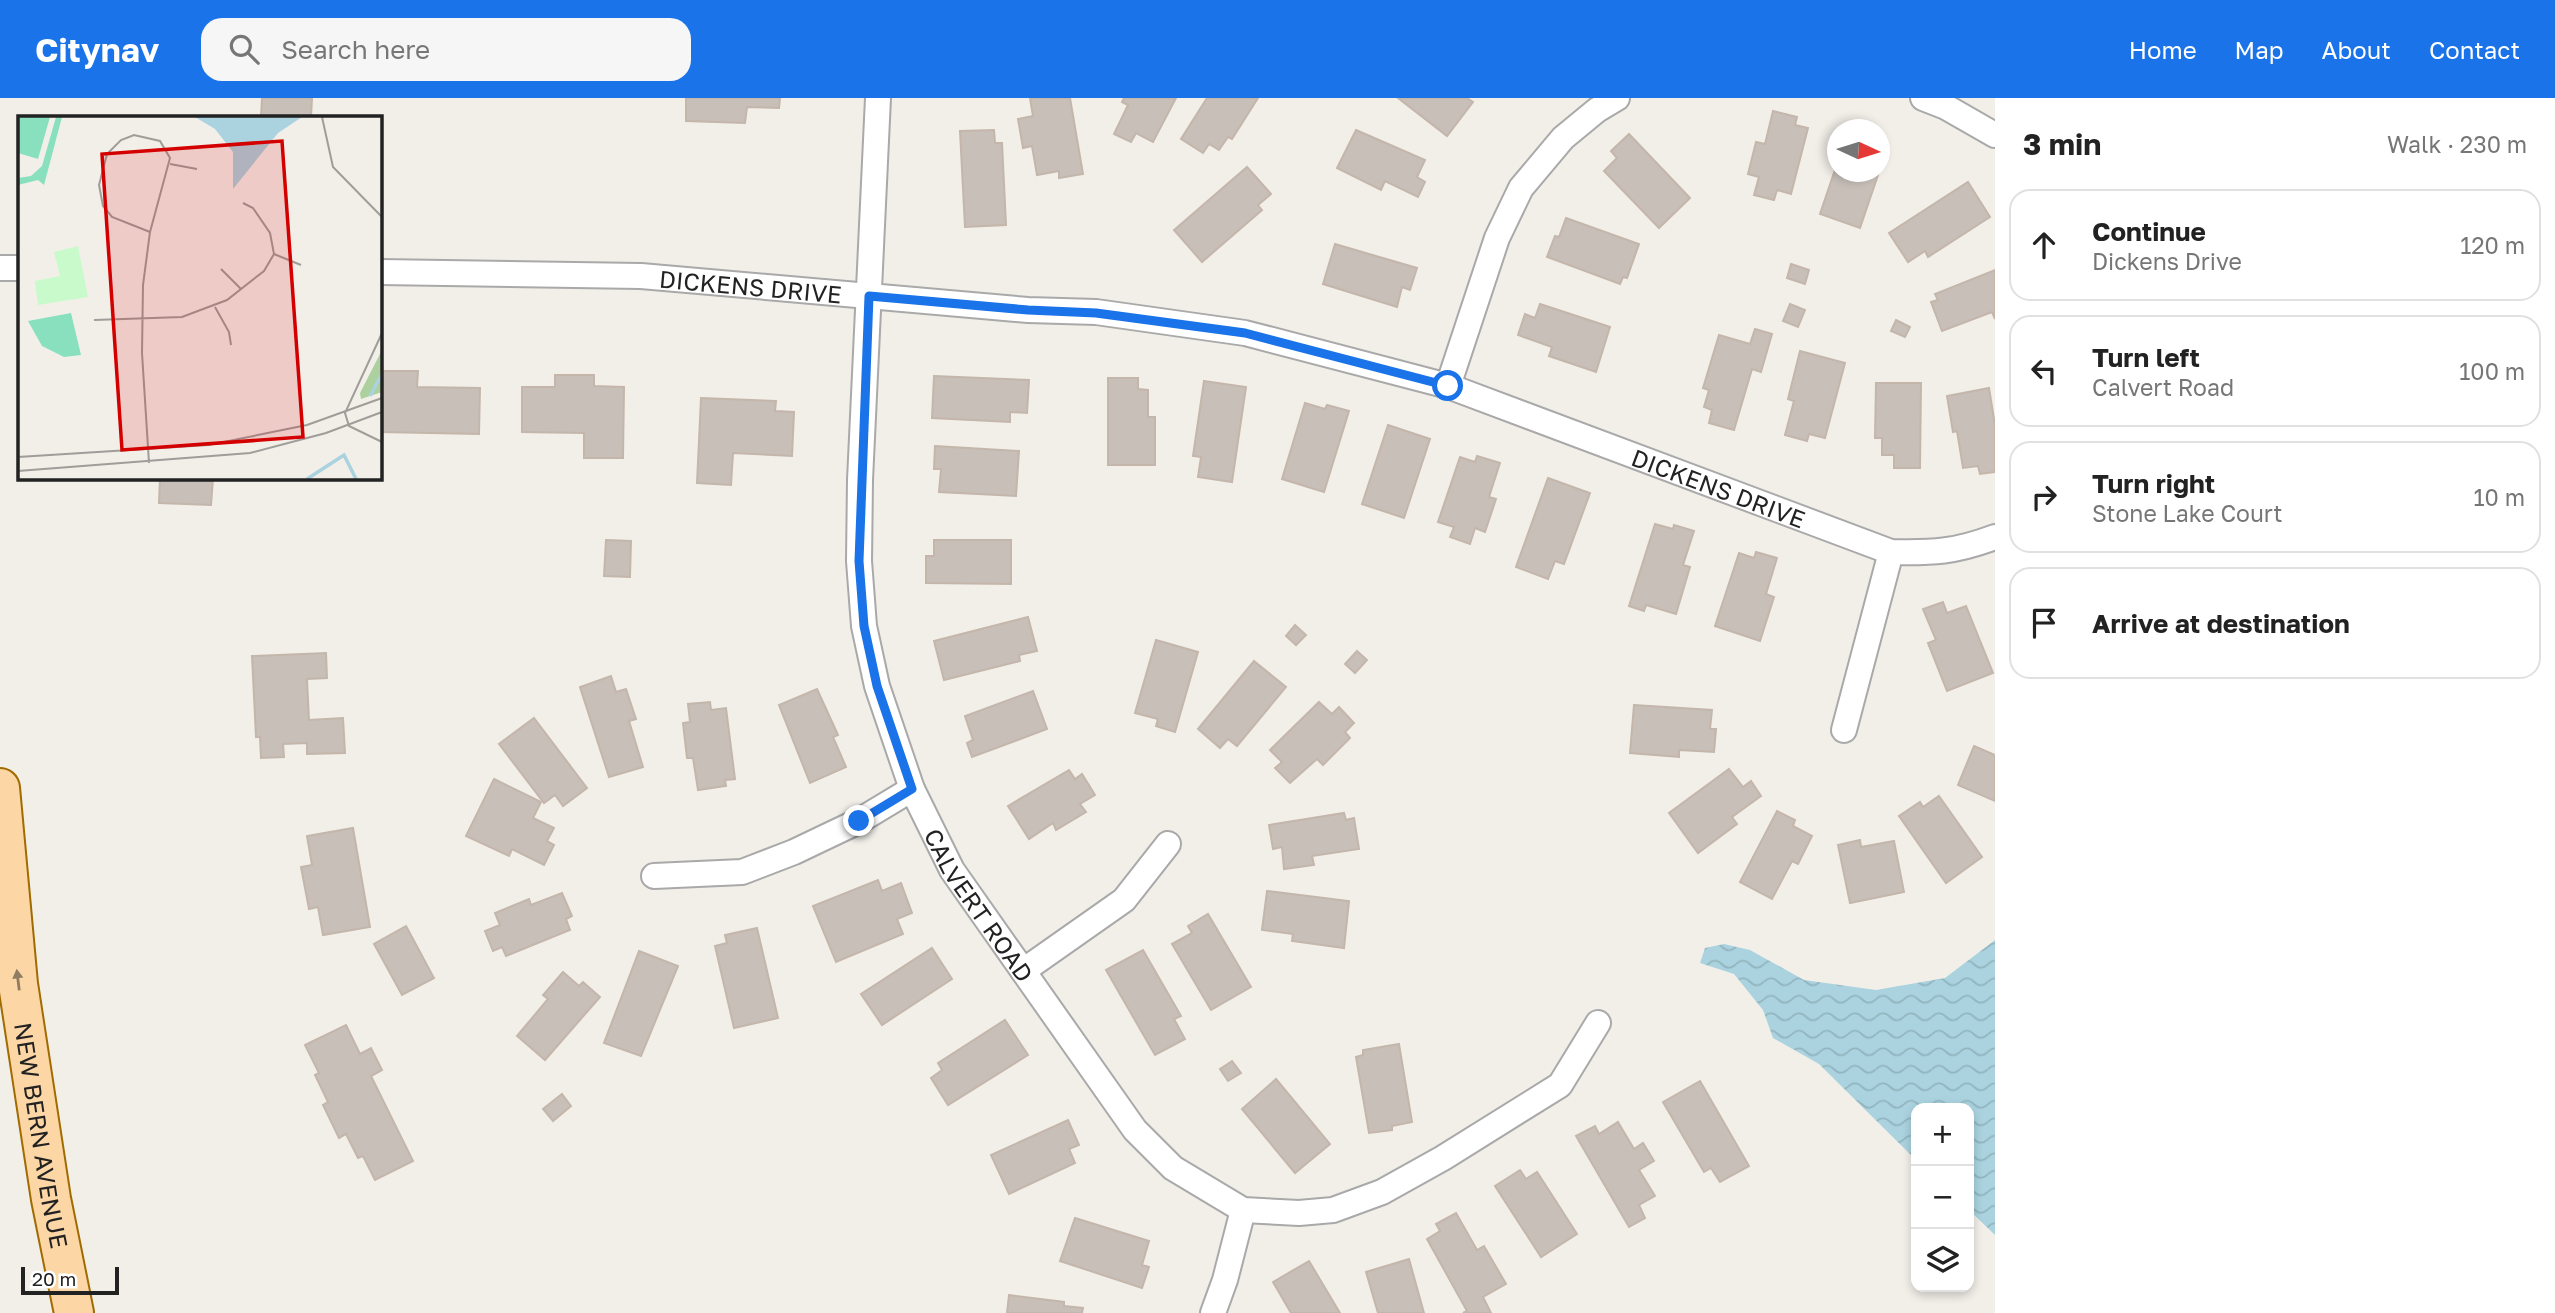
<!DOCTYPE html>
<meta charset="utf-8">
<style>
:root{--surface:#fff;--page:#f6f6f6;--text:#222;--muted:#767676;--line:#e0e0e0;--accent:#1a73e8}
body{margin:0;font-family:"Golos Text",sans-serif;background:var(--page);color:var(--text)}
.controls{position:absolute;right:21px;bottom:21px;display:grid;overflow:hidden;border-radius:14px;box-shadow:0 4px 10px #0003}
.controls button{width:63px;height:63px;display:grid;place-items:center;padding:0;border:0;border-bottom:2px solid var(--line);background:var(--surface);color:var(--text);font:35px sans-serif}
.compass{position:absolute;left:1827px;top:21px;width:63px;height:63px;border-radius:50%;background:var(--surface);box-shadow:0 4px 10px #0003;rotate:94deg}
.scale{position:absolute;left:21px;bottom:18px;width:98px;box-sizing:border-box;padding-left:7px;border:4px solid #222;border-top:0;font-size:19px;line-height:24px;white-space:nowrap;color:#222;-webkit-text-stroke:5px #fff;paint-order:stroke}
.stop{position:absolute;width:21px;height:21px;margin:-16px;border:5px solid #1a73e8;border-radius:50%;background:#fff}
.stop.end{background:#1a73e8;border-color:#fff;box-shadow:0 2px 7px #0008}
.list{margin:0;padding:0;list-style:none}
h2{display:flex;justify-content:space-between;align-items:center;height:91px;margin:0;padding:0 28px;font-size:30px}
h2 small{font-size:23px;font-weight:400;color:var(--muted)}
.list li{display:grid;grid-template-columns:46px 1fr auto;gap:21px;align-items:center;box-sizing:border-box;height:112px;margin:0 14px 14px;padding:0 14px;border:2px solid var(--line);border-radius:21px}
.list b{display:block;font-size:26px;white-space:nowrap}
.list p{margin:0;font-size:23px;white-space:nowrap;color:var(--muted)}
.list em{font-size:23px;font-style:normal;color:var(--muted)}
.icon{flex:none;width:38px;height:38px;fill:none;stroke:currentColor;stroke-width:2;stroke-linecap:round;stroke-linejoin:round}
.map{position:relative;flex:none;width:1995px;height:1215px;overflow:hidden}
header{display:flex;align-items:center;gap:42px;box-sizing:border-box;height:98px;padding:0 35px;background:var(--accent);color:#fff}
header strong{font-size:33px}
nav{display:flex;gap:38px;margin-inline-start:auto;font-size:24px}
.search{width:490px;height:63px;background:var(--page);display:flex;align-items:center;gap:18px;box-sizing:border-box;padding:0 24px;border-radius:21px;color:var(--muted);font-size:26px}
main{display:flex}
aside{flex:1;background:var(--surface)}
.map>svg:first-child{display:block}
.water{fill:url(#water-waves)}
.building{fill:#c7bfb8;stroke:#c4b6ab;stroke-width:2}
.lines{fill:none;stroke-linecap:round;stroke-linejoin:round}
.minor-casing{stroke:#a9a9a9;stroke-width:28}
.primary-casing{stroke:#a06b00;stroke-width:42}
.minor{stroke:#fff;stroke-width:24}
.primary{stroke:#fcd6a4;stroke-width:38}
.oneway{fill:#8f7c63}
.route{stroke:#1a73e8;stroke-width:9}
.labels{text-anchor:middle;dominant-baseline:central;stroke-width:7;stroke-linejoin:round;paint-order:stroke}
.street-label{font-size:24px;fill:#222;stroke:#fff}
.inset-river{fill:none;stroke:#aad3df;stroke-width:3.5}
.inset-road{fill:none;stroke:#9f9d99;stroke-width:2}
.view{fill:#d40000;fill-opacity:0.15;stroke:#d40000;stroke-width:3.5}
.inset-edge{fill:none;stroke:#222;stroke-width:3.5}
</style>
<header>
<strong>Citynav</strong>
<div class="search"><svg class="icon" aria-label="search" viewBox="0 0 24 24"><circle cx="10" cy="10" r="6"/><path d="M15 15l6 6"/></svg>Search here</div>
<nav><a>Home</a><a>Map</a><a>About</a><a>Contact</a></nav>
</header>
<main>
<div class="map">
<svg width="1995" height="1215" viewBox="0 0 1995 1215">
<defs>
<pattern id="water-waves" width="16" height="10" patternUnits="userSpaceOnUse" patternTransform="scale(1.75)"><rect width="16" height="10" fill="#aad3df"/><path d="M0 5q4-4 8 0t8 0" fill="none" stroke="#92b5bf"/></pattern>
</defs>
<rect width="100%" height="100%" fill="#f2efe9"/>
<path class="water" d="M1995,842V1137L1969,1112V1010H1916V1062L1819,966L1773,940L1763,912L1734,876L1700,865L1705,850L1724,846L1750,852L1804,882L1876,892L1945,880Z"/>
<g class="building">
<path d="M262,0H312L311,19H261Z"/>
<path d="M686,0H780L779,10L747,9L745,25L686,23Z"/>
<path d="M1030,0H1070L1083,76L1059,80V73L1037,77L1032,48L1023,50L1018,21L1033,18Z"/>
<path d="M1124,0H1176L1153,44L1136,35L1131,44L1114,36L1128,7L1122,4Z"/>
<path d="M1207,0H1258L1232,41L1228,39L1219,52L1209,46L1203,55L1181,41Z"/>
<path d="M1398,0H1467L1473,4L1447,38Z"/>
<path d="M1773,13L1797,19L1795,27L1808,30L1791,96L1777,92L1774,102L1754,97L1759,79L1748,76L1756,44L1765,46Z"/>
<path d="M994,32L995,45H1002L1006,127L965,129L960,33Z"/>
<path d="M1356,32L1425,62L1417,79L1425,84L1418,99L1385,83L1381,92L1337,70Z"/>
<path d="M1629,36L1690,100L1659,130L1604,73L1617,60L1611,53Z"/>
<path d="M1838,63V74H1879L1860,130L1820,116Z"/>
<path d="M1247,69L1271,96L1258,107L1262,112L1202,164L1174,132Z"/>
<path d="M1968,84L1990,119L1928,159L1925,153L1908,164L1889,135Z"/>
<path d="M1566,120L1639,146L1627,180L1623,179L1620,186L1547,159L1555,138L1559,139Z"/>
<path d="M1335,146L1417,170L1410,192L1402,189L1397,209L1323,186Z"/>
<path d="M1791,166L1809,172L1805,186L1787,180Z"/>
<path d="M1995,172V221L1992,214L1942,233L1931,204L1938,202L1935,196Z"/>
<path d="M1540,206L1610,229L1596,274L1549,258L1552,249L1518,237L1525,216L1535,220Z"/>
<path d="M1790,206L1805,212L1798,229L1783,223Z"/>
<path d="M1896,222L1910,229L1905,239L1891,233Z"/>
<path d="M1755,231L1772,236L1761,274L1752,271L1734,332L1709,325L1712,312L1704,309L1709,292L1703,290L1719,237L1750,246Z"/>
<path d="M1800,253L1845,265L1825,340L1809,336L1807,343L1785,337L1794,303L1788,301Z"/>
<path d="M381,273H418L417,289L480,290L479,336L380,334Z"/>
<path d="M555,277H594V288L624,289L623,360H584V335L522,334V289H555Z"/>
<path d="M934,278L1029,282L1027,315L1010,314V324L932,320Z"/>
<path d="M1108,280H1138V291L1148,292V319H1155V367H1108Z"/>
<path d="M1204,283L1246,289L1232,384L1198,379L1201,359L1193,358Z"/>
<path d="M1876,285H1921L1920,370H1894V357H1882V340H1875Z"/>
<path d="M1989,290L1995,327V374L1980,376L1978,368L1963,370L1957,333L1953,334L1947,298Z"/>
<path d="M701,300L776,303L775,313L794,314L792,358L733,355L731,387L697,385Z"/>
<path d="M1305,305L1325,311L1327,307L1349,313L1324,394L1282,381Z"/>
<path d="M1388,327L1430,341L1404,420L1362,406Z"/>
<path d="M935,348L1019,353L1016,398L939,394L941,371H934Z"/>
<path d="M1477,358L1500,365L1489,399L1496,401L1485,434L1475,430L1470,446L1450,439L1454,429L1438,424L1460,359L1475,364Z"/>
<path d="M160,380H213L211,407L159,405Z"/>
<path d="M1548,380L1590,395L1564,466L1555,463L1548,481L1516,469Z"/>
<path d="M1655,426L1673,431L1674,427L1694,433L1683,467L1690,469L1676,516L1646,507L1644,513L1629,508Z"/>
<path d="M606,442L631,443L630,479L604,478Z"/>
<path d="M934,442H1011V486L926,485V458H934Z"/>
<path d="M1756,454L1777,460L1766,496L1774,499L1760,543L1715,528L1739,455L1754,460Z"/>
<path d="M1943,504L1947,515L1966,508L1993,575L1947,593L1928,545L1936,542L1923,511Z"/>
<path d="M1028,519L1037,553L1019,557L1020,563L944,582L934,543Z"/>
<path d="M1295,527L1306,537L1296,547L1286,538Z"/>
<path d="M1156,542L1198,554L1175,634L1156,628L1158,621L1135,615Z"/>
<path d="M1357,553L1367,562L1355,575L1345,566Z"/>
<path d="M326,555L327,580L307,581L309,622L343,620L345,655L307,656V645L283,646L284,659L261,660L260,639H256L252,558Z"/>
<path d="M1254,563L1286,589L1237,648L1228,641L1220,650L1198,631Z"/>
<path d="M611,578L616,594L626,591L636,621L629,623L643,669L609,679L580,589Z"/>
<path d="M817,591L838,637L833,639L846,669L810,685L779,607Z"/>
<path d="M1033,593L1047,631L972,659L967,645L973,642L965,618Z"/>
<path d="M710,604L711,612L726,610L735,681L725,682L726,688L698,692L693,660H687L683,625L690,624L688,606Z"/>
<path d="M1319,604L1332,616L1339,609L1354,625L1345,634L1350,640L1323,667L1317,661L1290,685L1275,670L1282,664L1270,652Z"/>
<path d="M1634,607L1712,612L1710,631H1716L1714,654L1679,652V659L1630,655Z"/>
<path d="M534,620L587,690L563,708L555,697L544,705L499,646Z"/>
<path d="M1974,648L1995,657V703L1958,687Z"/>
<path d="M1729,671L1743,689L1751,683L1761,698L1732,719L1737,726L1698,755L1669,715Z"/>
<path d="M1069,672L1075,681L1082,676L1095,697L1080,706L1086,714L1056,732L1053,725L1029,741L1008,708Z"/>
<path d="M494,681L541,704L533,720L554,730L547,743L554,747L544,767L512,751L509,758L466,738Z"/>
<path d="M1939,698L1982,759L1946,785L1899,718L1920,704L1923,709Z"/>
<path d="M1777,713L1795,722L1793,728L1812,738L1798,766L1792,763L1772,801L1740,784Z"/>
<path d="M1344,715L1346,722L1354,720L1359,751L1312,758L1314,767L1284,771L1282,749L1273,751L1269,727Z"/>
<path d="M353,730L370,829L323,837L318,809L309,811L301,769L312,767L307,738Z"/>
<path d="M1860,742L1861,749L1894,743L1904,794L1850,805L1838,747Z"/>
<path d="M878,782L882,793L901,785L912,815L897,821L903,836L836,864L813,808Z"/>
<path d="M1267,793L1349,803L1344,850L1292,843L1293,836L1262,832Z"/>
<path d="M562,795L572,818L566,821L570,832L506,858L502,849L493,853L485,833L500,827L495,815L529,801L531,807Z"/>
<path d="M1208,816L1251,889L1211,912L1172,846L1192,835L1188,828Z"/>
<path d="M406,828L434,880L402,897L374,846Z"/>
<path d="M757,830L778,920L734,930L715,848L727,845L725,837Z"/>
<path d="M932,850L952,881L882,927L861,896Z"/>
<path d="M1143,852L1181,918L1174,921L1185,941L1155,957L1106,872Z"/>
<path d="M639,853L678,868L641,958L604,945Z"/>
<path d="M563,874L579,888L583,884L600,899L545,962L517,938L548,901L543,897Z"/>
<path d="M1005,922L1028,957L948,1007L931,980L942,972L938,965Z"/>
<path d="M346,927L360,956L371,950L382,972L371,978L413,1063L375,1082L363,1058L358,1060L346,1036L339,1040L323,1007L328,1004L315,977L319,975L305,947Z"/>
<path d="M1399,946L1412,1024L1392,1028V1032L1369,1035L1356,959L1363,957V952Z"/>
<path d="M1232,963L1241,975L1228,983L1220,971Z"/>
<path d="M1276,981L1330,1046L1295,1075L1242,1011Z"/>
<path d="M1700,983L1749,1068L1720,1084L1711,1070L1704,1074L1663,1004Z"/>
<path d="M562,996L571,1008L553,1023L543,1011Z"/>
<path d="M1068,1022L1079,1047L1069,1051L1075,1065L1009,1096L991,1057Z"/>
<path d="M1618,1024L1634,1051L1643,1045L1654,1063L1639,1072L1655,1098L1639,1107L1645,1120L1629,1129L1576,1038L1595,1028L1599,1036Z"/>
<path d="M1520,1072L1526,1081L1537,1074L1577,1136L1541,1159L1495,1088Z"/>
<path d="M1456,1115L1477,1152L1484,1148L1506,1186L1483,1199L1491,1215H1463L1467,1213L1427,1141L1440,1133L1436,1126Z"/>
<path d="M1075,1120L1149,1143L1142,1167L1149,1169L1142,1190L1060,1163Z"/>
<path d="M1409,1161L1424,1215H1378L1366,1174Z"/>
<path d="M1309,1163L1340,1215H1291L1273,1184Z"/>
<path d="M1009,1197L1064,1204V1208L1083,1210L1082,1215H1007Z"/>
</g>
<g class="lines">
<defs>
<g id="minor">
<path id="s1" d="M878,0L860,382L859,463L864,528L877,588L912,691L952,772L1135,1032L1173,1070L1243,1112L1299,1115L1333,1112L1382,1094L1443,1060L1560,987L1598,925"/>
<path d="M1923,0L1946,9L1995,37"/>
<path d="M0,170H19"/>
<path id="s2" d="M380,174L641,178L1028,212L1096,214L1245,235L1448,288L1891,454C1933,455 1955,454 1995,439"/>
<path d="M1448,288L1497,140L1521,90L1563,40L1597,12L1617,0"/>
<path d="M1844,632L1891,454"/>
<path d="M654,778L742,774L794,754L859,723L912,691"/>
<path d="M1023,873L1124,802L1168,746"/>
<path d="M1213,1215L1225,1182L1243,1112"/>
</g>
<g id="primary">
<path id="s3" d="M0,690L18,886L51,1101L74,1215"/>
</g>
</defs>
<use href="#minor" class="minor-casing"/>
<use href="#primary" class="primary-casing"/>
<use href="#minor" class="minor"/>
<use href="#primary" class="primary"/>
</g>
<defs><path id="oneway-solid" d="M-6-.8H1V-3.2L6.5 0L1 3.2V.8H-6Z" transform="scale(1.75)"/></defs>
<use class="oneway" href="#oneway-solid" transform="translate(18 882) rotate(-97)"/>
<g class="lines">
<path class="route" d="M859,723L912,691L877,588L864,528L859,463L869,198L1028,212L1096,215L1245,235L1448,288"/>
</g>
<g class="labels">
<g class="street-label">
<text stroke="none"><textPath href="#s2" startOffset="371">DICKENS DRIVE</textPath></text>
<text stroke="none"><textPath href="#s2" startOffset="1367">DICKENS DRIVE</textPath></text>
<text stroke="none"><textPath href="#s1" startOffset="833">CALVERT ROAD</textPath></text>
<text stroke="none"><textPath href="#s3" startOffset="350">NEW BERN AVENUE</textPath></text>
</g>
</g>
<g transform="translate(18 18)">
<rect width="364" height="364" fill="#f2efe9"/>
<path d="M364,234V276L343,283L342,277Z" fill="#add19e"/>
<path d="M60,130L70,181L20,189L17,165L42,160L36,136Z" fill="#c8facc"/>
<path d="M0,1H32L20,43L0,37ZM38,1H44L26,69L20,64L0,69V62L13,60L24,50ZM53,197L63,239L46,241L24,230L10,205Z" fill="#88e0be"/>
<path d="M177,1H284L260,17L215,73V36L197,13Z" fill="#aad3df"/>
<path class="inset-river" d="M352,280L364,258M289,363L326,339L338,363"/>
<path class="inset-road" d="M304,1L315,51L364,101M152,48L179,53M256,138L283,149M203,153L223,173M197,191L211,216L213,229M76,204L164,201L209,184L246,155L256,138L252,117L235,92L225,87M364,217L327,297L331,310L364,326M0,341L191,329L289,309L364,282M131,347L124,237L125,169L132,116L94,101L85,90L81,69L89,38L103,24L116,19L142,25L152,42L132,116M0,355L232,337L308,317L364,296"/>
<path class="view" d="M264,25L285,321L104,334L84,38Z"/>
<rect width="364" height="364" class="inset-edge"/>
</g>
</svg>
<div class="controls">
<button>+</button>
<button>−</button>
<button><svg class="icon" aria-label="layers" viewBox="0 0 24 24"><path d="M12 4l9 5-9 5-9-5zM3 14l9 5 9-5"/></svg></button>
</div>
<svg class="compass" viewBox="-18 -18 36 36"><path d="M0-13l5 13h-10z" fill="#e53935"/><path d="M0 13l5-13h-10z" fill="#767676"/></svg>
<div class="scale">20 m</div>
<div class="stop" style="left:1448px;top:288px"></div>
<div class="stop end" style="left:859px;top:723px"></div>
</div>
<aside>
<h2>3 min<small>Walk · 230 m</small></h2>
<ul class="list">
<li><svg class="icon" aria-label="ahead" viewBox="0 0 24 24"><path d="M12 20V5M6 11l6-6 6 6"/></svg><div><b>Continue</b><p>Dickens Drive</p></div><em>120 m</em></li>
<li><svg class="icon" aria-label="left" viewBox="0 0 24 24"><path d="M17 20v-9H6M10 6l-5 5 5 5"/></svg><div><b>Turn left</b><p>Calvert Road</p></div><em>100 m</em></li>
<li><svg class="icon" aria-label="right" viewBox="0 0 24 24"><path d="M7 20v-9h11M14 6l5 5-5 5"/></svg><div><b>Turn right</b><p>Stone Lake Court</p></div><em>10 m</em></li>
<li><svg class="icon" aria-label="arrive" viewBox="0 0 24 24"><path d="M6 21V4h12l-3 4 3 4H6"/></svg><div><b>Arrive at destination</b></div></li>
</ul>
</aside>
</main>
